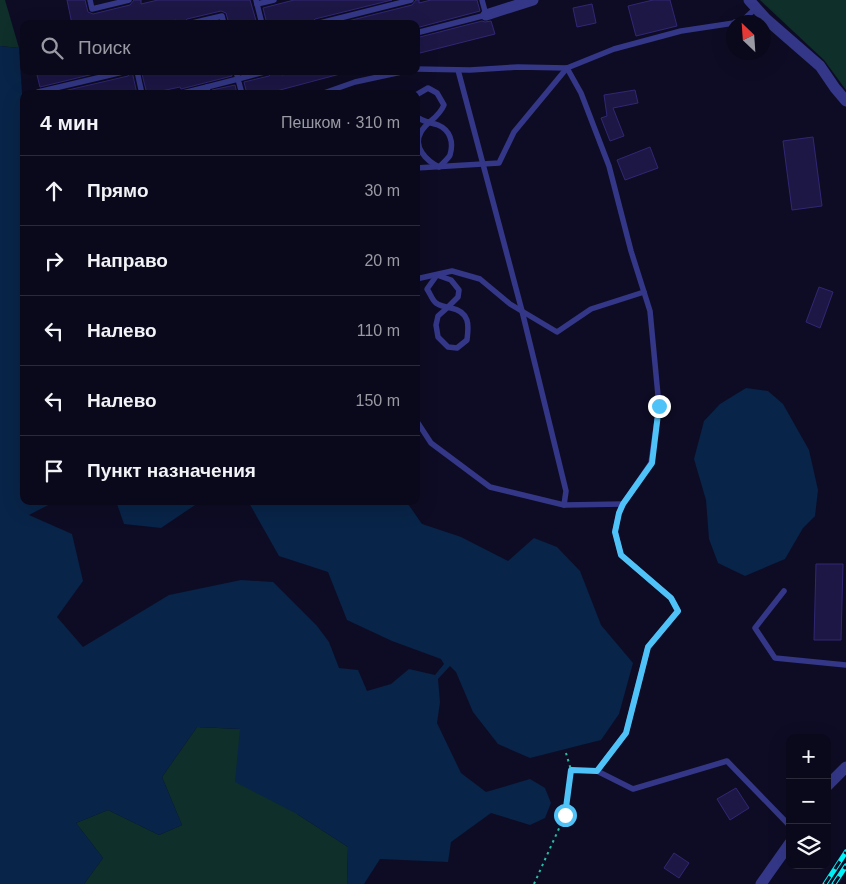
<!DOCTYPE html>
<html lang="ru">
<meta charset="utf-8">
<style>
:root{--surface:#0a091b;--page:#181728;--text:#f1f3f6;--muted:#999aa3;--line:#2a2a3a}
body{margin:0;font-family:Arial,sans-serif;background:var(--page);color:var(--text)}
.controls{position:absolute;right:15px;bottom:15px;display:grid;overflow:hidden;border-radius:10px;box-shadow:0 5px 20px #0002}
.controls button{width:45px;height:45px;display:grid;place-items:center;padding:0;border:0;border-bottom:1px solid var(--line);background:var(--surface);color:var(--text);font:25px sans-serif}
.compass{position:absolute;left:726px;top:15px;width:45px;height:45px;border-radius:50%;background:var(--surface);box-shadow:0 5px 20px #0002;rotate:335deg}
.stop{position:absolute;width:15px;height:15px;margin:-11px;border:4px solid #4fc3f7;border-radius:50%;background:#fff}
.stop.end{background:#4fc3f7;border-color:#fff;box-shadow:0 1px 5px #0008}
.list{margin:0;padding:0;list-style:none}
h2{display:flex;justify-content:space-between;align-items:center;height:65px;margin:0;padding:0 20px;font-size:21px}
h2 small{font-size:16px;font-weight:400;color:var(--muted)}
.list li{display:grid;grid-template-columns:32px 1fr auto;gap:15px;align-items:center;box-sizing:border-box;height:70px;padding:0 20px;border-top:1px solid var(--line)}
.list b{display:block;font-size:19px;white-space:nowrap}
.list em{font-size:16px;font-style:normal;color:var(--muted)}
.icon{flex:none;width:28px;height:28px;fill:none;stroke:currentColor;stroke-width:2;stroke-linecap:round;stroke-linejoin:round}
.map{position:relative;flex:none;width:846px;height:884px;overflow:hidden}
.search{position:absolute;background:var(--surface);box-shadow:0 5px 20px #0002;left:20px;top:20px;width:400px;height:55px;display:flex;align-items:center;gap:12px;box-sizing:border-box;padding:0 18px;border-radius:10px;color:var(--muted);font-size:19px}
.panel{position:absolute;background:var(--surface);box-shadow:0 5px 20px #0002;left:20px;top:90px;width:400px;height:415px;border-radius:10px}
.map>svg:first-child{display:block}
.green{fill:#0f2f2b}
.water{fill:#082448}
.building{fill:#1d1746;stroke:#302774}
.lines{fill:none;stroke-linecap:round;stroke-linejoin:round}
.path{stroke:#25bda8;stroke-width:2;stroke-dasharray:2.5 4;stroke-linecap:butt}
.service{stroke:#343787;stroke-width:5.5}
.minor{stroke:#343787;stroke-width:11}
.rail-casing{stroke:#00f5fa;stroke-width:5}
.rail{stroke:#0e0c24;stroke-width:3;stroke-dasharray:9;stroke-linecap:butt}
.route{stroke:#4fc3f7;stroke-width:6}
</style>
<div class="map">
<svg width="846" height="884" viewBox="0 0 846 884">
<rect width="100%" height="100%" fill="#0e0c24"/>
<g class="green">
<path d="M0,0H5L19,48L0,46Z"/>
<path d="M760,0H846V90L824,60Z"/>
<path d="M197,727L240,729L297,814L348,847L347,884H84L103,858L76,823L108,810L159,835L182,825L162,777Z"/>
</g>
<g class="water">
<path d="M0,46L19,48L24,123V501H56L29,515L72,534L83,581L57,617L83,647L169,595L241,580L273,582L317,626L329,642L339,668L358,670L367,691L391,684L409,669L435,675L444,664L441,659L392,641L347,620L328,572L279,556L248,501H406L422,524L461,537L508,561L534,538L557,547L580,571L601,625L633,663L619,714L601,740L530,758L498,744L473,712L456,672L450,666L438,679L440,702L437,723L461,773L486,792L530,779L545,788L551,803L545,818L530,825L491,813L451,842L448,862L380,859L364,884H347L348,847L297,814L235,782L240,729L197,727L162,777L182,825L159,835L108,810L76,823L103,858L84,884H0Z"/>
<path d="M746,388L768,391L783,404L809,450L818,490L815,516L803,528L785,559L745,576L718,563L709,539L706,500L694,459L704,421L720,404Z"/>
<path d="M116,501H201L161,528L124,524Z"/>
</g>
<g class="building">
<path d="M67,0H85L88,12L93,14L130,5L134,0H141V4L158,0H250L257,24H229L226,13L221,11L187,19L183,24H176V20L162,24H72Z"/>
<path d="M294,0H392L315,19L311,24H302V21L292,24H267L263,8Z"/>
<path d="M416,0H419V3L431,0H477L480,11L416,28V24H336L412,5Z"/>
<path d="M653,0H670L677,26L636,36L628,6Z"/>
<path d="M592,4L596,23L577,27L573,8Z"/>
<path d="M482,21L485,22L491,21L495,34L416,54V38Z"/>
<path d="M36,71H106L40,87Z"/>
<path d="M132,71L137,94H51L128,76Z"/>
<path d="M153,71H231L232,76L181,89L180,87L147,94L142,74Z"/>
<path d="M273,71H281L282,75L296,71H340V74L265,94H247L244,82L269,76Z"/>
<path d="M235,85L237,94H213L212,90Z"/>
<path d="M635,90L638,103L613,108L624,136L610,141L601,118L607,116L604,95Z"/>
<path d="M813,137L822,206L792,210L783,141Z"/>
<path d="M650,147L658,168L625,180L617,160Z"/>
<path d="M819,287L833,292L820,328L806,322Z"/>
<path d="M816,564H843L841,640H814Z"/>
<path d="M736,788L749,808L730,820L717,799Z"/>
<path d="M674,853L689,863L679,878L664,868Z"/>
</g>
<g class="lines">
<g class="path">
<path d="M572,770L590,771"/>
<path d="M534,884L565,815L571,770L566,753"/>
</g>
<g class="service">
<path d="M90,0L92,9L129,0"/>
<path d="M256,0L262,24"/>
<path d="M257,4L274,0"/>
<path d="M735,22L742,21L756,8"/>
<path d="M734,23L681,31L614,49L567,68L581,93L609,166L631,251L650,311L659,406L651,463L623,504L619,513L615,531L621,555L671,598L678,611L648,647L626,733L597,771L633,789L727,761L790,826"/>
<path d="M188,24L222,16L224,24"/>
<path d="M316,24L411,0"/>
<path d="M416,33L486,15L482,0"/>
<path d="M416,69L470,70L518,67L567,68"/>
<path d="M458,70L522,311L566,491L564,505"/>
<path d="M137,71L142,94"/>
<path d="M38,92L127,71"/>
<path d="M179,94L207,87"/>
<path d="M208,94L207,87L238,79L236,71"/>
<path d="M242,94L238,79L268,71"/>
<path d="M321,94L355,82L406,71"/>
<path d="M416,95L428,88L437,93L444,105C438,119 427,121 421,132C412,147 427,161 439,167C443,163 448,159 450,155C454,142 450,130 438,125C430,122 422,122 416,116"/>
<path d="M416,168L499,163L514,132L567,68"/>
<path d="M416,279L452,271L480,279L510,304L557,332L591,309L644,292"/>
<path d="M447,308L438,316L436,325L438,337L448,347L457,348L467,340C469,325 470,312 451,308C446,307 440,306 436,303C432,300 430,293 427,289L437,275L451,280L459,290L458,297L447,308"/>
<path d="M416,420L431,443L490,487L564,505L623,504"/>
<path d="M784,591L755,628L775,658L846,665"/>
</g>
<g class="minor">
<path d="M749,0L766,19L820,66L835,88L846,101"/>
<path d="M486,15L533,0"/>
<path d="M827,786L846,767"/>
<path d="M761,884L790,843"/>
</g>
<defs>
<g id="rail">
<path d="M825,884L846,852"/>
<path d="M834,884L846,866"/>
</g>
</defs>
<use href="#rail" class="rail-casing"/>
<use href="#rail" class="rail"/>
</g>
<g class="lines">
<path class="route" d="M565,815L571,770L597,771L626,733L648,647L678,611L671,598L621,555L615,532L619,513L623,504L652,463L659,406"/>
</g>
</svg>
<div class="controls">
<button>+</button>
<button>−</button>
<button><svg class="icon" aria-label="layers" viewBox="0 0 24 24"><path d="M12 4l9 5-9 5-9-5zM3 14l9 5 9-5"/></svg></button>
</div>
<svg class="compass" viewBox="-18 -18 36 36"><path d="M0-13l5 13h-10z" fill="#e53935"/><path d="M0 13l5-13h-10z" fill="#999aa3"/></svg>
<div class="stop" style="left:565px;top:815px"></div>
<div class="stop end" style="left:659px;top:406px"></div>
<div class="search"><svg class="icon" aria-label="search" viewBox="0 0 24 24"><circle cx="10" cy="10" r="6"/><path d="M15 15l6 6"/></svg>Поиск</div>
<section class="panel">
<h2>4 мин<small>Пешком · 310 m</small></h2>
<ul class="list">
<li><svg class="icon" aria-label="ahead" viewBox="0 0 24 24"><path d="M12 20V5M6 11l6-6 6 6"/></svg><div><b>Прямо</b></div><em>30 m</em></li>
<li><svg class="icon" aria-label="right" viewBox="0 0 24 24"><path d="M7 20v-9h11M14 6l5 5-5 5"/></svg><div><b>Направо</b></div><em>20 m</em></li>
<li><svg class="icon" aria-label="left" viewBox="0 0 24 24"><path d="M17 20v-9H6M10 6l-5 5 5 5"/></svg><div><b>Налево</b></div><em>110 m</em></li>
<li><svg class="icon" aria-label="left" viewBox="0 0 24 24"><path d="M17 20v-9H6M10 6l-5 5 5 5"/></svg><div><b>Налево</b></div><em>150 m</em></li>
<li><svg class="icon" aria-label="arrive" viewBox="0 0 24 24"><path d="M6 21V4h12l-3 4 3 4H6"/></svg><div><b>Пункт назначения</b></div></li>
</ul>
</section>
</div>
